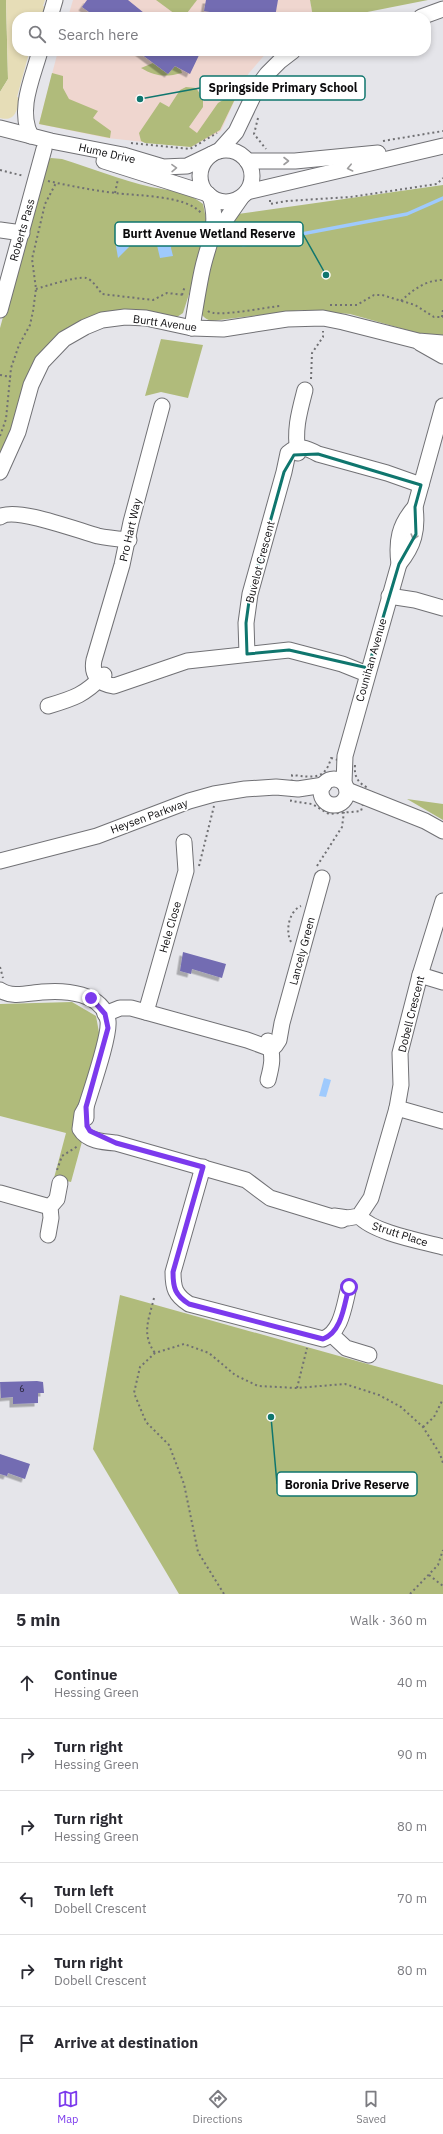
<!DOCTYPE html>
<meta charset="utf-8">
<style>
:root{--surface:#fff;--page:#f2f2f3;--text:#2b2b33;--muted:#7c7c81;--line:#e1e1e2;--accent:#7c3aed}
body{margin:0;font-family:"IBM Plex Sans",sans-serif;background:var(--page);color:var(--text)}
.stop{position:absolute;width:12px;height:12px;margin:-9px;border:3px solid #7c3aed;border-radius:50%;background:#fff}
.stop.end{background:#7c3aed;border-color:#fff;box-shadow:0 1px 4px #0008}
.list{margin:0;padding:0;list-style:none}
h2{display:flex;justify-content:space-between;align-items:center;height:52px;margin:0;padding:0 16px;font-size:17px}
h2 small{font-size:13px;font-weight:400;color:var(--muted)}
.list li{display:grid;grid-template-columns:26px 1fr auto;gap:12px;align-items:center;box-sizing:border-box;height:72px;padding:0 16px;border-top:1px solid var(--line)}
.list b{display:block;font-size:15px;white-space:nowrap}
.list p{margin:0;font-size:13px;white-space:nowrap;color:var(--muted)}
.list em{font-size:13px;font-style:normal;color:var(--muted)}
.icon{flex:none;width:22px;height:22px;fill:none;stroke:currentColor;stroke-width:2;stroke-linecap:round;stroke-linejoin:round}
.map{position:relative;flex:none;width:443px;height:1594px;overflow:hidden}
.search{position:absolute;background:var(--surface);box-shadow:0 2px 6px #0003;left:12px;right:12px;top:12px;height:44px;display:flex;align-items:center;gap:10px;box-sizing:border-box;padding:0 14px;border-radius:16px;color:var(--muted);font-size:15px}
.sheet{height:484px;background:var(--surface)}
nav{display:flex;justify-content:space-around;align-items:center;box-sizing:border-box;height:56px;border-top:1px solid var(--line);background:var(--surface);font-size:11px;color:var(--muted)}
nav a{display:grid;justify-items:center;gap:2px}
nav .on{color:var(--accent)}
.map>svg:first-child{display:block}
.education{fill:#efd6cf}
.green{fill:#b0bb7b}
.sand{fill:#e6ddb7}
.water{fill:#9fcafd}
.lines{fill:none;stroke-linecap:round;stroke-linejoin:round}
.stream{stroke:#9fcafd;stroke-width:3.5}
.building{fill:#736cb2;filter:url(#shadow)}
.minor-casing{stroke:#717175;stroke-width:17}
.path{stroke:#707073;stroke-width:2;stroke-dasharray:2 3;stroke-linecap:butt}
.minor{stroke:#fff;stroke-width:15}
.oneway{stroke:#9e9d9e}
.route{stroke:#7c3aed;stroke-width:5}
.marked{fill:none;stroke:#0f766e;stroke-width:3;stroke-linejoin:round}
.labels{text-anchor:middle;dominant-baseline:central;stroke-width:3.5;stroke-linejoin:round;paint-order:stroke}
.number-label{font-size:9px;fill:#262336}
.street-label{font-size:11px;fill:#0c0b0d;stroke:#fff}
.leader{fill:none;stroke:#0f766e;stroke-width:1.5}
.callout-dot{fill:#0f766e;stroke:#fff;stroke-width:1.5}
.callout{fill:#fff;stroke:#0f766e;stroke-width:1.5}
.callout-label{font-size:12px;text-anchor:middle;font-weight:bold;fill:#0c0b0d}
</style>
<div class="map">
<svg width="443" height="1594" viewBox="0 0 443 1594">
<defs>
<filter id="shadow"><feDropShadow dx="-3.5" dy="3.5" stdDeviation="0" flood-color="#0004"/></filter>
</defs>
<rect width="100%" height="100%" fill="#e5e5ea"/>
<g class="education">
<path d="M73,0H310L313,17H68Z"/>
<path d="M58,51H268L249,73L242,84L221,131L191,147L107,138L39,124Z"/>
</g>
<g class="green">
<path d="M0,0H6L8,79L0,92Z"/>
<path d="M156,0H197L184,17H179Z"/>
<path d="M310,0H428L342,17H313Z"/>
<path d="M153,63L168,74L175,66L181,70L182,73C166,77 156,77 141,68Z"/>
<path d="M52,73L63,76V88L69,99L98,111L93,118L111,131L110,138L39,124Z"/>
<path d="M186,87L196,88L203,98V107L189,127L197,133L218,103L228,97L235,99L220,130L191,147L145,143L141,141L139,133L160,102L169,107L180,90Z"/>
<path d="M51,158L62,159C91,168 121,180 151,187C171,191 187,191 203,204L207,224L201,256L183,313L177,317L69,329L12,430L0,456V328L46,161Z"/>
<path d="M443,185V338L432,337L350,314L302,310L211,321C203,318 200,314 199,305L217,245L238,214Z"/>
<path d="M161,339L203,345L188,398L161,392L145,396Z"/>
<path d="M407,799L443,804V820Z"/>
<path d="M72,1002L96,1016L100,1038L83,1138L71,1182L54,1178L66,1133L0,1116V1004Z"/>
<path d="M120,1295L443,1385V1594H179L93,1449Z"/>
</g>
<path class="sand" d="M6,0H45L43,6L46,7L44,17H17V51H34L33,54L29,53L17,97L20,98C17,111 15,122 0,118V92L8,79Z"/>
<g class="water">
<path d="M166,225L173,233L171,248L173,256L160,258L156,241L161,227Z"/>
<path d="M120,231L131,236L129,247L118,258L116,246Z"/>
<path d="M324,1078L331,1080L326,1097L319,1096Z"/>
</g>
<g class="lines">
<path class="stream" d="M243,245L407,214L443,198"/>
</g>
<g class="building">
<path d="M87,0H128L149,17H96L82,7Z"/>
<path d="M206,0H278L275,17H238L204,11Z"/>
<path d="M137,51H201L190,74L175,66L168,74Z"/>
<path d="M183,952L226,964L222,978L192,969L191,974L180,971Z"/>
<path d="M37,1381L43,1382L44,1393H38V1403L13,1404V1397L1,1398L0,1382Z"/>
<path d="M0,1454L30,1464L25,1479L8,1473L7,1476L0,1474Z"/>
</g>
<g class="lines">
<defs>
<g id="minor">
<path d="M50,17L55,0"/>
<path d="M421,17L443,9"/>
<path d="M0,128L51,141L123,155L163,167L187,166L212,154"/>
<path d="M31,136C17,110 33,77 40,51"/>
<circle cx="226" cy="176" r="26"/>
<path d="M219,151L236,132L258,86L267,74L280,61L293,51"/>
<path d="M104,161L208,194"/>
<path d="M247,161H295L378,153"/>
<path d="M247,192L443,146"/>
<path d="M0,230L22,233"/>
<path d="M213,238L241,198"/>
<path d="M0,310L44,149"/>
<path d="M192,328C195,309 198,290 202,271C208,242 220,227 210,196"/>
<path d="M420,343L443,356"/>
<path d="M162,406L131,522L122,565L94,660C91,675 99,684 114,686L187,661L289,650L342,664L367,674"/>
<path d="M298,453C294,430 299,413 305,390"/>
<path d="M0,472L18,432L31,385L42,362L64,339L85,327L102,320L125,317L146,318L192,328L223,329L287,319L323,318L343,322L418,341L443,343"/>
<path d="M0,517C14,506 79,531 98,536C108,538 119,539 129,540"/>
<path d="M399,564C414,546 418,530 415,507L443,406"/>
<path d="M389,596L415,600L443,608"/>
<path d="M247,654L246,623L250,594L284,472L288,453C298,444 307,448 318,454L387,473L421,485"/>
<path d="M48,706C75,698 84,695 104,675"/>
<circle cx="334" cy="792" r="13"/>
<path d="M344,783L345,756L399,564C396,541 399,525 415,507"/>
<path d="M347,790L425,821L443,831"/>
<path d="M0,861L97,836L189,801L214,794L245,789L276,787L298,789L324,785"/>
<path d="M420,975L443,982"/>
<path d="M0,990C12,998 28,993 42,992C64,990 103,992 108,1021C110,1036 91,1090 86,1107V1118"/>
<path d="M146,1012L186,871L184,842"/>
<path d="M105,1014L120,1008H131L247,1040L266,1047L275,1046L279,1040L282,1023L322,878"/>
<path d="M268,1041C274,1056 272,1065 268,1080"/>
<path d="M86,1107L82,1114L80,1129C87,1141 103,1142 116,1143L246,1180L270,1198L342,1220"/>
<path d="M397,1108L443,1121"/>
<path d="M203,1167L173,1272C173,1288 175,1295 189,1304L323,1339C342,1332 344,1305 349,1287"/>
<path d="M0,1193L50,1207"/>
<path d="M334,1216L348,1218L359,1216L371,1198L397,1108L401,1085L400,1053L420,975L443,901"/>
<path d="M359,1216C374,1233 421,1241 443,1247"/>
<path d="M48,1235L51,1218L50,1207L57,1199L60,1183"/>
<path d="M332,1335L346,1348L369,1355"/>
</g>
</defs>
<use href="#minor" class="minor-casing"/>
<g class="path">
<path d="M258,118L254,134L266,149"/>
<path d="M383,141L443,131"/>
<path d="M131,143L190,149L217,133"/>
<path d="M0,170L24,176"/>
<path d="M48,181C70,186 92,190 115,193C136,196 186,195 201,213"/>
<path d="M115,193L118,179"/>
<path d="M270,200V204L287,201L350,197L437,184L443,178"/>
<path d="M36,289C46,286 77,276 86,278C93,280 98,289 102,294L153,300L167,293L185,295"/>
<path d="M182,295L185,286"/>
<path d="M401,301C414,289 426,280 443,280"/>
<path d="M330,305H357L374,295H382L415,305L434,317H443"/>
<path d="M208,311C216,318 266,307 280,306"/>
<path d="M442,317L443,309"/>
<path d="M0,375L11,377"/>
<path d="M311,379L312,353L323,337V331"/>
<path d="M0,436L6,419L11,368L19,345L30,325L33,311L36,289L32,259L45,204L56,183"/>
<path d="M331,758L355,765C354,777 358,783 368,788L361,811L329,814L312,804L291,801L292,775C312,777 325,781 331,758Z"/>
<path d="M199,866L214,806"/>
<path d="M317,866L342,827L344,812"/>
<path d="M291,942C285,931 289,911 301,906"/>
<path d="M0,967L3,978"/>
<path d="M57,1170L62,1156L78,1146"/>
<path d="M154,1298C149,1319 141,1334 155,1353"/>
<path d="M297,1388L307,1348"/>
<path d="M423,1427L434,1417L443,1399"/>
<path d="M429,1575L443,1586"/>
<path d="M224,1594L198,1552L184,1484L169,1445L146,1422L134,1393L140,1367L155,1353L184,1344L209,1353L235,1375L258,1386L297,1388L345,1384L379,1395L401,1407L423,1427L440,1454L443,1463"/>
<path d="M410,1594L438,1565L443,1550"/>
</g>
<use href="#minor" class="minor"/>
</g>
<defs><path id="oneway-chevron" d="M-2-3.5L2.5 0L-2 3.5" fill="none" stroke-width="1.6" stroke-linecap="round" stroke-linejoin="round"/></defs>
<g class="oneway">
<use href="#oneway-chevron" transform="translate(286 161)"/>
<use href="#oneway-chevron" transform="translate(174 168) rotate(-1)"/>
<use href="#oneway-chevron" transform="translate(350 168) rotate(167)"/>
<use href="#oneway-chevron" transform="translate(414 537) rotate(106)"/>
</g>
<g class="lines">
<path class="route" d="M91,998L105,1014L108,1028L86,1107L87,1126L90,1131L116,1143L203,1167L173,1272C173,1288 175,1295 189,1304L323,1339C342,1332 344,1305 349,1287"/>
</g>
<path class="marked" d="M318,454L421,485L415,507L416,534L399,564L368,668L289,650L247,654L246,623L250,594L284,472L294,455Z"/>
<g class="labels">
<g class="number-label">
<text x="22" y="1388">6</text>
</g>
<g class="street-label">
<text transform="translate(107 153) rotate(13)">Hume Drive</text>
<text transform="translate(22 230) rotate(-74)">Roberts Pass</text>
<text transform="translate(165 323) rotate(8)">Burtt Avenue</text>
<text transform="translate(130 530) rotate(-77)">Pro Hart Way</text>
<text transform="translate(260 562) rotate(-75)">Buvelot Crescent</text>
<text transform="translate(371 660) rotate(-74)">Counihan Avenue</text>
<text transform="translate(149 816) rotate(-20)">Heysen Parkway</text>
<text transform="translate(170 927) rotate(-74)">Hele Close</text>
<text transform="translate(302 951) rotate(-75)">Lancely Green</text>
<text transform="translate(411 1014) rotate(-76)">Dobell Crescent</text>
<text transform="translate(400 1234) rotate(18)">Strutt Place</text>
</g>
</g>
<path class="leader" d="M140 99L200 88M326 275L303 234M271 1417L277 1484"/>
<g class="callout-dot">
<circle cx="140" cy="99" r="4"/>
<circle cx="326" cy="275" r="4"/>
<circle cx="271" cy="1417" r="4"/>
</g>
<g class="callout">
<rect x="200" y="76" width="165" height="24" rx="4"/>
<rect x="115" y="222" width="188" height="24" rx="4"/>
<rect x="277" y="1472" width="140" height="24" rx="4"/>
</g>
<g class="callout-label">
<text x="283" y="92">Springside Primary School</text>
<text x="209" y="238">Burtt Avenue Wetland Reserve</text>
<text x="347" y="1489">Boronia Drive Reserve</text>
</g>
</svg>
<div class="stop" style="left:349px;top:1287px"></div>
<div class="stop end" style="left:91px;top:998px"></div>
<div class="search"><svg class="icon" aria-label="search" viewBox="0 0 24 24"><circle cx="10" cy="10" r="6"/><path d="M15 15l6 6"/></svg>Search here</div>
</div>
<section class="sheet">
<h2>5 min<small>Walk · 360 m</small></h2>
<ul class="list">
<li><svg class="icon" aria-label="ahead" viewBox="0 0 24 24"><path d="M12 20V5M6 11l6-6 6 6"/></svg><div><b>Continue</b><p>Hessing Green</p></div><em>40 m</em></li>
<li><svg class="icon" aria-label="right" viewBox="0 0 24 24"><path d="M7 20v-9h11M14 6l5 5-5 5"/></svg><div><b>Turn right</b><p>Hessing Green</p></div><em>90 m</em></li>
<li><svg class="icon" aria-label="right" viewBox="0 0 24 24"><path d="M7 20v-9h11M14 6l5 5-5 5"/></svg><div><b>Turn right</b><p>Hessing Green</p></div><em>80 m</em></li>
<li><svg class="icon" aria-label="left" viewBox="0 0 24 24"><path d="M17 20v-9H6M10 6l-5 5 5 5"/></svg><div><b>Turn left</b><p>Dobell Crescent</p></div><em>70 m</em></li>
<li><svg class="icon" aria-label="right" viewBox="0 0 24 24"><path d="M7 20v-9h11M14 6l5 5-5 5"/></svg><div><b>Turn right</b><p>Dobell Crescent</p></div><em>80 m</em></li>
<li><svg class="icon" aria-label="arrive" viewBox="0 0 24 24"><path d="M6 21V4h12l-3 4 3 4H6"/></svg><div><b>Arrive at destination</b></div></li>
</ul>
</section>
<nav>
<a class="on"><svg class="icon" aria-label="map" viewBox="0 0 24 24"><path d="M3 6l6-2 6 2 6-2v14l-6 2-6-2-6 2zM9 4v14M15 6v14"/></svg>Map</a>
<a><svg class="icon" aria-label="directions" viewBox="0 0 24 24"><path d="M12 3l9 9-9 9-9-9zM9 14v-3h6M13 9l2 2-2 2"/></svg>Directions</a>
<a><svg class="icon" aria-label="saved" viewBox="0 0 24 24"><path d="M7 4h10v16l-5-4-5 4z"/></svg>Saved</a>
</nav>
